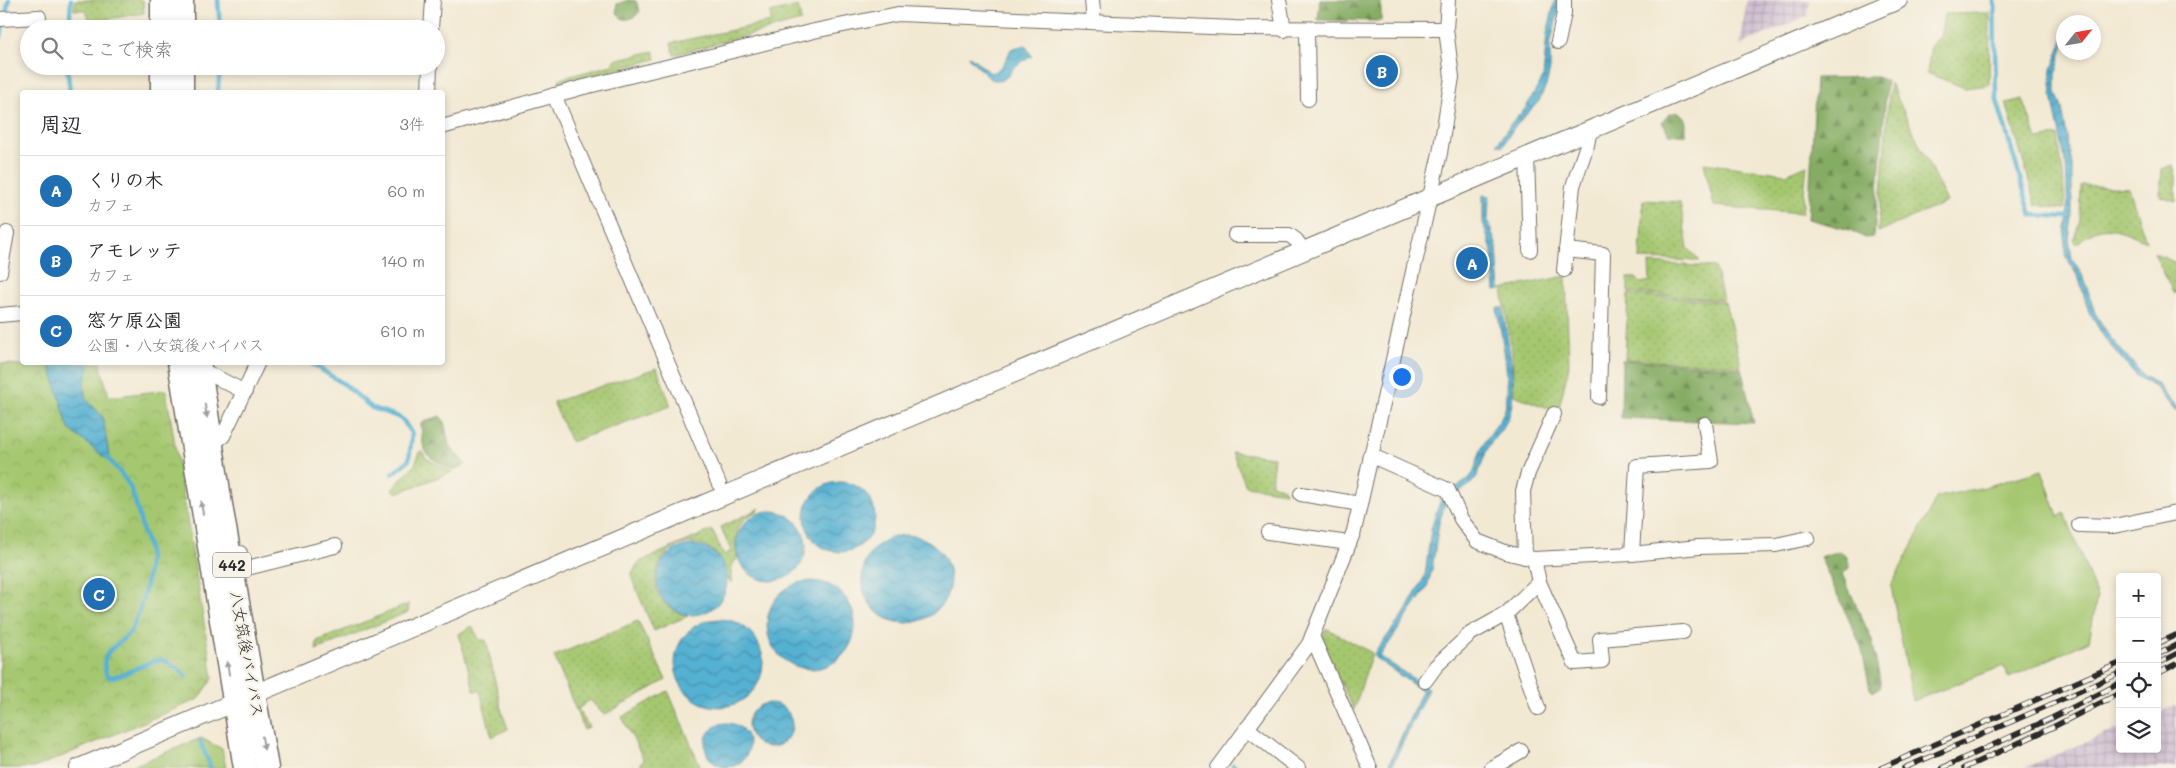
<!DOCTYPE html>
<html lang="ja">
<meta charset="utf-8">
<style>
:root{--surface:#fff;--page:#f2f2f3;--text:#2b2b33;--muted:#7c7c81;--line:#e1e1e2;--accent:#1f6fb2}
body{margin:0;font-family:Mali,"Klee One",sans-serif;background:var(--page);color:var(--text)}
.controls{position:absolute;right:15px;bottom:15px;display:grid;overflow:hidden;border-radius:5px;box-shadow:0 2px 8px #0003}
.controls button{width:45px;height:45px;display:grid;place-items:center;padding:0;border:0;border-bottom:1px solid var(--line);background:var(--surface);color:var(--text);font:25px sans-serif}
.compass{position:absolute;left:2056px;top:15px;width:45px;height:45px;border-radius:50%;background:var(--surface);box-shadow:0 2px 8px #0003;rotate:59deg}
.you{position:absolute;left:1401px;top:376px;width:18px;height:18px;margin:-12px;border:4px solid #fff;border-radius:50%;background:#1a73e8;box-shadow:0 0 0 8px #1a73e833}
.badge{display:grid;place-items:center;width:32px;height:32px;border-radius:50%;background:var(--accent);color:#fff;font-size:16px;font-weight:700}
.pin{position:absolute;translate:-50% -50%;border:2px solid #fff;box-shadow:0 1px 5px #0006}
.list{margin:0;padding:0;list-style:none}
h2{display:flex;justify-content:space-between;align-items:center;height:65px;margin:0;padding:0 20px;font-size:21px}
h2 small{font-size:16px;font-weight:400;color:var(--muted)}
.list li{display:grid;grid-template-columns:32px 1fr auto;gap:15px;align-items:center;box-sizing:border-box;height:70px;padding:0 20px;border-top:1px solid var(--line)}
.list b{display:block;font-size:19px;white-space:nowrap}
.list p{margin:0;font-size:16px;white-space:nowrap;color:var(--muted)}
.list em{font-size:16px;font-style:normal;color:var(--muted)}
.icon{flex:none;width:28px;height:28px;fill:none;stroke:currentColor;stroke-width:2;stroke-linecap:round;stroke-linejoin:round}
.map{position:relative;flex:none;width:2176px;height:768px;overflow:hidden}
.search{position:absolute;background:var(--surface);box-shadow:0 2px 8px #0003;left:20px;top:20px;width:425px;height:55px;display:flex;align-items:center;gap:12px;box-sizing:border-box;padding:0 18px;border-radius:28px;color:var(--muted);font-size:19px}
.panel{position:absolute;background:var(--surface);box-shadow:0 2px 8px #0003;left:20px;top:90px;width:425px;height:275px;border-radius:5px}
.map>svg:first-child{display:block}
.industrial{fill:url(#industrial-grid)}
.grass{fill:url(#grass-dots);stroke:#68794d}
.forest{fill:url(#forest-firs);stroke:#586c46}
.park{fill:url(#park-crowns);stroke:#68794d}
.pitch{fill:#a5c76f;stroke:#68794d}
.water{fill:url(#water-waves);stroke:#406e7e}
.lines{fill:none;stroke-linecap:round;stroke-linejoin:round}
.stream{stroke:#54b1d2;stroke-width:4.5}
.minor-casing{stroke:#716e66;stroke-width:16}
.tertiary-casing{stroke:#716e66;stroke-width:20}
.trunk-casing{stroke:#716e66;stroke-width:25}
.minor{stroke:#fff;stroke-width:14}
.tertiary{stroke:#fff;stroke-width:18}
.trunk{stroke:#fff;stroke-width:22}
.rail-casing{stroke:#2b2b2b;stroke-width:5.5}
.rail{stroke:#f7f3e8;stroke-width:4;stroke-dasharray:11;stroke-linecap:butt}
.oneway{fill:#a0a0a0}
.labels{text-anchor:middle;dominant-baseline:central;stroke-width:5;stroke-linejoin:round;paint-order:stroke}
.shield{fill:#f7f3e8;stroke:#686764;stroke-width:1}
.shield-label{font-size:15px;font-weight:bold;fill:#2b2b2b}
.street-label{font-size:16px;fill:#2b2b2b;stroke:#f7f3e8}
</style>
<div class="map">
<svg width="2176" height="768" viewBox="0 0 2176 768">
<defs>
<pattern id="industrial-grid" width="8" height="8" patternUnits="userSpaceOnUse" patternTransform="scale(1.25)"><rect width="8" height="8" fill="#cfbdd0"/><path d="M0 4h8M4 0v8" fill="none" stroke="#a89aa9"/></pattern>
<pattern id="grass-dots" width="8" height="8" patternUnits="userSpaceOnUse" patternTransform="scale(1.25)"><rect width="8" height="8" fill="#a5c76f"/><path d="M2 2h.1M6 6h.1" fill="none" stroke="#8eab60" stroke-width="1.8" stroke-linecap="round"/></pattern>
<pattern id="forest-firs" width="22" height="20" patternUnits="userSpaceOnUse" patternTransform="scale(1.25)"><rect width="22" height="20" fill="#84ac62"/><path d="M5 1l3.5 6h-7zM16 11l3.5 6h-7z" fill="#6c8c51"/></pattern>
<pattern id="park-crowns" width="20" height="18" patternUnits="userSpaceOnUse" patternTransform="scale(1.25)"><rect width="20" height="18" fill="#a5c76f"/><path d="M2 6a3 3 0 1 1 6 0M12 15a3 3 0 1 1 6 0" fill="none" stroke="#8eab60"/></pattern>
<pattern id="water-waves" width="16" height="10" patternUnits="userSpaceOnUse" patternTransform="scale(1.25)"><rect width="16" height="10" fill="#54b1d2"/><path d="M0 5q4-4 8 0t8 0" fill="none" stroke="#4690ab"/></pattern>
</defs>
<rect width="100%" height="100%" fill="#f7f3e8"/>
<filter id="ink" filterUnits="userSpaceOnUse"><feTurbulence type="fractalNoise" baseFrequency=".02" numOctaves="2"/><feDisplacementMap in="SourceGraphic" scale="10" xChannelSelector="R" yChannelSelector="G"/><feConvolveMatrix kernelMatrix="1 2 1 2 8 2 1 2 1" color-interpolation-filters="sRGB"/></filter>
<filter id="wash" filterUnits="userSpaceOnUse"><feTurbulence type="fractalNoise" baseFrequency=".0096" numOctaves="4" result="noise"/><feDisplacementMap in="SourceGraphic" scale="20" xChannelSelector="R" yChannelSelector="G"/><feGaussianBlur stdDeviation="1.12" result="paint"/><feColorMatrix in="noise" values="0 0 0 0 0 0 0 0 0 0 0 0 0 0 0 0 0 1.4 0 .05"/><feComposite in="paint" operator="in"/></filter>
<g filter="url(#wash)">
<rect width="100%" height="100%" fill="#f2e9d3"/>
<g class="industrial">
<path d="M1747,0H1810L1807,16L1740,45Z"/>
<path d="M2176,705V768H2024L2120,728V749H2157V713Z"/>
</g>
<g class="grass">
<path d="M75,0H143L144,13L90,22L86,10H74Z"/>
<path d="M798,6L801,21L674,55L671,43L771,22L770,13Z"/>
<path d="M1990,13L1989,85L1965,88L1927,73L1931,45L1940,37L1944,14Z"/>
<path d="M654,51L656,59L561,84L559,79L612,65L614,60Z"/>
<path d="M1890,83L1947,202L1878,232Z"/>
<path d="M2023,99L2037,139L2058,136L2063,176L2065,209L2036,205L2006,103Z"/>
<path d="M1704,163L1786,174L1807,165L1802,213L1714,206Z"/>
<path d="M2173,165L2176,176V201L2160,196L2162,169Z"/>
<path d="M2081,185L2129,188L2146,241C2119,229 2101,219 2077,244L2074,240L2080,219Z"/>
<path d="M1643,200L1680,202L1688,248L1700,261L1640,259Z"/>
<path d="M2154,253L2176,263V294L2172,290Z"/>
<path d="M1649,263L1715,267L1723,300L1628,292V278H1636L1641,283L1650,281Z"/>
<path d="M1566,276L1569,366L1558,412L1514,395L1512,350L1502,289Z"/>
<path d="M1628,294L1725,302L1741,366L1625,359Z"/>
<path d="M657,368L671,406L571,442L553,402Z"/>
<path d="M421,450L427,459L452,472L397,493L392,489L414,466Z"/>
<path d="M1232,452L1274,457L1271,484L1284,488L1285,492L1246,486Z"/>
<path d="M760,508C757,512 751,514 747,517C734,528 735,544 737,559C730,566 730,574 732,584C723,575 725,559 713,551C667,517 624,600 688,616L654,631L632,579V573L639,562L712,530L724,555L731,551L721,527Z"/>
<path d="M409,604L408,612L316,650L317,641Z"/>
<path d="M638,621L666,680L604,715L590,700L578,709L589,727L584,730L554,656Z"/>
<path d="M472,626L480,640H486L502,712L508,729L492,737L480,691H474L459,634Z"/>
<path d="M1326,628L1372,653L1354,710L1321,643Z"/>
<path d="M668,691L701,768H642L640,763L644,760L622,717Z"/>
</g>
<g class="forest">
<path d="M628,0L636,1L640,11C631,24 614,22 617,4Z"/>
<path d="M1320,0H1381V21L1318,20Z"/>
<path d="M1877,77L1887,81L1874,237L1865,238L1850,230L1808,219L1816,78Z"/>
<path d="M1679,112L1686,119V136L1669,134L1662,122L1669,114Z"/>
<path d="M1622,360L1741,368L1754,423L1621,418Z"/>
<path d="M440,416L444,421L449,445L466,465L453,470C424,455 423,457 421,423Z"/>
<path d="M1840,551L1847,557L1850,567L1842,574L1872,640L1881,686L1873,692L1870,689L1861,646L1820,557Z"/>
</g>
<path class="park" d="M0,363L37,367L36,363H100L109,397L166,390L213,678L199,699L34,768H0Z"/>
<g class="pitch">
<path d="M2042,470L2058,517L2065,513L2097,597L2089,641L2009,678L2003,666L1913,701L1891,586L1937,497L1985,487Z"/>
<path d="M201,738L222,749L226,768H128Z"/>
</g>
<g class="water">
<path d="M1555,0H1561L1550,46V69L1546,86L1539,101L1513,129L1503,146L1497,144L1512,122L1525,109L1543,78L1547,34Z"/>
<path d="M2063,39V48L2056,73V92L2062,108L2072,165V217L2069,239L2072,258L2084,278L2095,313L2110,337L2144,376L2158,385L2176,407V412L2156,388L2135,375L2105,339L2089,312L2079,279L2067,258L2064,238L2068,217L2066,165L2052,96L2051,82L2052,69Z"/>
<path d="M1025,45L1032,56L1015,66L1008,76L1000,81L990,79L969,58V56C977,60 983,69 991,73C1002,70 1007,58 1011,49Z"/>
<path d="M1483,195L1489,196L1488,221L1497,247L1500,290L1495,291L1492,251L1483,222Z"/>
<path d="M1497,308H1503C1506,339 1520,389 1508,419C1503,430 1493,438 1488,448C1477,471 1483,479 1457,493L1454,488C1480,476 1472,467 1483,446C1489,433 1500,423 1505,409C1512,382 1501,336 1497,308Z"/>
<path d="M49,363H88L89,368L84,385L86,399L103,417L109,456L105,458L69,429Z"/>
<circle cx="840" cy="517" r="35"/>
<path d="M1441,498L1446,501L1439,523L1432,569L1427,588L1380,656L1428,689L1391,768H1387L1422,691L1374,657L1375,652L1404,614L1425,576L1431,529Z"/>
<circle cx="771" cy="546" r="35"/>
<circle cx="906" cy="579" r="44"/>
<circle cx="692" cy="580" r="35"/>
<circle cx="811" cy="625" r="44"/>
<circle cx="719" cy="663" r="44"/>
<circle cx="770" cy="725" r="22"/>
<circle cx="727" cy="745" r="22"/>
</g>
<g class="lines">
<g class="stream">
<path d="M218,0L220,29"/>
<path d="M1994,0L1996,97L2031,215L2068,217"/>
<path d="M69,29L71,0"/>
<path d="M0,40L9,0"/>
<path d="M67,66L70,92"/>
<path d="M218,92L220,66"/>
<path d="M309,362L344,384L372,408L396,416L403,420L412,434L409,460L392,474"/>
<path d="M107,457C115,466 124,476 130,487C136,501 139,517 143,532C144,536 147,541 148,546C152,568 142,609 132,628C122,648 98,646 106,674L109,677C126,677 151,658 162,660C171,662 179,670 186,676"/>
<path d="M200,741L211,768"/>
<path d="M1233,765L1237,768"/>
</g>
</g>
</g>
<g filter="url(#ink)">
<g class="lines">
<defs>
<g id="minor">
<path d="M1092,0L1094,22"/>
<path d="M1279,0L1284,30"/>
<path d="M0,19L39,17"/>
<path d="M431,29L433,0"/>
<path d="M1307,29L1308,99"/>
<path d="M1558,42L1564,13V0"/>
<path d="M429,92L430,66"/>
<path d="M554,95L719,484"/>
<path d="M442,127L580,88L814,31L898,14L1235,28L1446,29"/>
<path d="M1527,156L1530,250"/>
<path d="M1235,235H1289L1296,240L1304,251"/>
<path d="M1566,250L1603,254L1599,397"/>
<path d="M1564,270L1573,186L1587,145L1590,129"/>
<path d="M0,272L7,233"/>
<path d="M0,315L22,313"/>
<path d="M200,369L245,392"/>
<path d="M206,447L223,436L258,362"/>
<path d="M1370,455L1448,490L1461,519L1477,541L1505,552L1534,559L1632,554L1698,547L1776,545L1808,538"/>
<path d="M1301,494L1360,504"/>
<path d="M2079,525L2114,526L2176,513"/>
<path d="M1268,532L1349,543"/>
<path d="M240,553L243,569L335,546"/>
<path d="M1632,554L1637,466L1711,461L1705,424"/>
<path d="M1525,557L1523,491L1528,473L1554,414"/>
<path d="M1539,582L1575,663L1602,661L1600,639L1683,632"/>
<path d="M1506,614L1538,708"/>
<path d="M1312,636L1370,768"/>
<path d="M1425,681L1436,666L1470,634L1506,614L1539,582L1534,559"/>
<path d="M1247,728L1298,768"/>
<path d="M1218,768L1309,644L1354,531L1440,153L1452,77L1446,29L1448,0"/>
<path d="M1492,768L1521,751"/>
</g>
<path id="tertiary" d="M79,768L1898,0"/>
<g id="trunk">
<path d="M182,0V29"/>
<path d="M162,29V0"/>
<path d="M162,92V66"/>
<path d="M182,92V66"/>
<path d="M179,362L245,768"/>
<path d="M199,362L222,511L267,768"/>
</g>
</defs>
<use href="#minor" class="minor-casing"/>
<use href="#tertiary" class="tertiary-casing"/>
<use href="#trunk" class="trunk-casing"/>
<use href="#minor" class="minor"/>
<use href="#tertiary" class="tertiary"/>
<use href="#trunk" class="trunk"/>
<defs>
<g id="rail">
<path d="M2157,644L2176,635"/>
<path d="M2157,655L2176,645"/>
<path d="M2157,664L2176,654"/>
<path d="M2157,674L2176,664"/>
<path d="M1881,768L2120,663"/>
<path d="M1904,768L2045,707L2120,673"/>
<path d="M1942,768L2052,718L2120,683"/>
<path d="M1964,768L2053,727L2120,693"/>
</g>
</defs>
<use href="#rail" class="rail-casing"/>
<use href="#rail" class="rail"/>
</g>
<defs><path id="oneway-solid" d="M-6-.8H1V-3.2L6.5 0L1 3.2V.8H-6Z" transform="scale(1.25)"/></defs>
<g class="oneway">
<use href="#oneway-solid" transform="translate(206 411) rotate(80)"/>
<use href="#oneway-solid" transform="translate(202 508) rotate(-99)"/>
<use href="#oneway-solid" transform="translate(228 668) rotate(-99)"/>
<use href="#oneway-solid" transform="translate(263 743) rotate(81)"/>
</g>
</g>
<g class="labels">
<rect class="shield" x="213" y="552.5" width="38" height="25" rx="4"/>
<g class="shield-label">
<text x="232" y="565">442</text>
</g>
<g class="street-label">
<text transform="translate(248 654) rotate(80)">八女筑後バイパス</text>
</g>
</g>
</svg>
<div class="controls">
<button>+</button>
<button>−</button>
<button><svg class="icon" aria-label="locate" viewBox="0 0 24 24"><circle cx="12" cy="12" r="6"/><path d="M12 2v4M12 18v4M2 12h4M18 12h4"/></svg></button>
<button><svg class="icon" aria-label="layers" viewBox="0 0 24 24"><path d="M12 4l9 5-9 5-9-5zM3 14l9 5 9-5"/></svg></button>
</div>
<svg class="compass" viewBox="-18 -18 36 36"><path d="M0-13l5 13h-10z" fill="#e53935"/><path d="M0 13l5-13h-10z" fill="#7c7c81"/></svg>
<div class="you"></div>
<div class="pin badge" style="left:1472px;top:263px">A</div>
<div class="pin badge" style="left:1382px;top:71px">B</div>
<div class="pin badge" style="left:99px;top:594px">C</div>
<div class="search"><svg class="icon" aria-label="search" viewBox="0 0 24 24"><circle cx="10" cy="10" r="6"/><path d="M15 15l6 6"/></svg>ここで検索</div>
<section class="panel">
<h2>周辺<small>3件</small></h2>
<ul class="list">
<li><span class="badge">A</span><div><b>くりの木</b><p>カフェ</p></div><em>60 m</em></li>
<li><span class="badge">B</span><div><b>アモレッテ</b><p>カフェ</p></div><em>140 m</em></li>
<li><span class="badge">C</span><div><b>窓ケ原公園</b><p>公園 · 八女筑後バイパス</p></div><em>610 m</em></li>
</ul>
</section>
</div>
